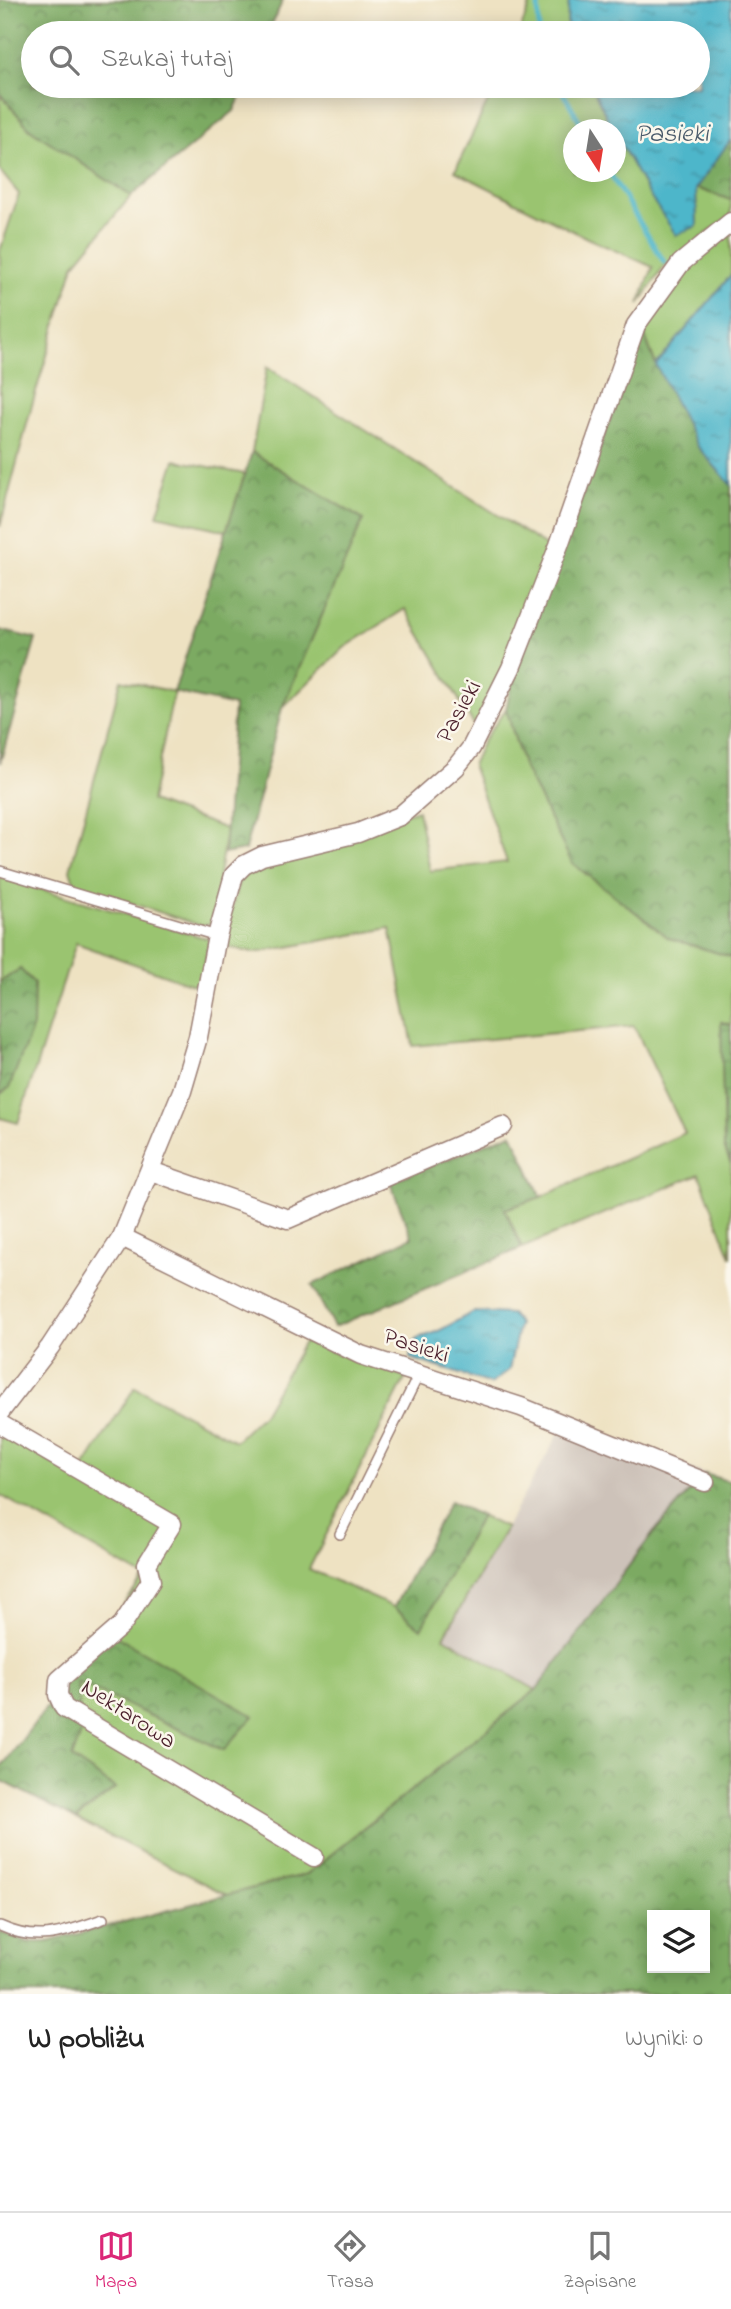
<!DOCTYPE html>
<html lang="pl">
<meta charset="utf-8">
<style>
:root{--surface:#fff;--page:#f6f6f6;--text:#222;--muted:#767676;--line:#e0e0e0;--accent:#db2777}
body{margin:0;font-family:"Indie Flower",sans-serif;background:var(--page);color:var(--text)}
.controls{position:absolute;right:21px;bottom:21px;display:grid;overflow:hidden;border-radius:0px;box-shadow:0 4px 18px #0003}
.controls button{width:63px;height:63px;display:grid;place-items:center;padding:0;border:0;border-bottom:2px solid var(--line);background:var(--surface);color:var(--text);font:35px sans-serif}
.compass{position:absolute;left:563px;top:119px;width:63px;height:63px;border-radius:50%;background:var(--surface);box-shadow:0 4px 18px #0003;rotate:168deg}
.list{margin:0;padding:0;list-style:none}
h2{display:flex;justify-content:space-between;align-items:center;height:91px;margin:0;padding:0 28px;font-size:30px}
h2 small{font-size:23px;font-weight:400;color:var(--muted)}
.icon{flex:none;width:38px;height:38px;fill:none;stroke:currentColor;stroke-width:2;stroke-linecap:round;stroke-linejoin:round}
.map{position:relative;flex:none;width:731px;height:1994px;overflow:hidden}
.search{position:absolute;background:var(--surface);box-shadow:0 4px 18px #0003;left:21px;right:21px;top:21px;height:77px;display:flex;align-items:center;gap:18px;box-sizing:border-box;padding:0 24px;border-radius:38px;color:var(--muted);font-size:26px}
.sheet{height:217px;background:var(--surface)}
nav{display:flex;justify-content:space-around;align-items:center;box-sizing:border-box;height:98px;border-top:2px solid var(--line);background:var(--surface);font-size:19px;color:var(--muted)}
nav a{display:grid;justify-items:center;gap:4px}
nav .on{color:var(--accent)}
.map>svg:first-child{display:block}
.industrial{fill:#cdc2b9}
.grass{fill:#9ac470;stroke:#72724e;stroke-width:2}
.forest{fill:url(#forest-crowns);stroke:#626446;stroke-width:2;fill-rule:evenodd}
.water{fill:url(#water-ripples);stroke:#4c6a7a;stroke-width:2}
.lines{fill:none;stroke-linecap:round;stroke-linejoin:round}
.stream{stroke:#4db6ca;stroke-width:5}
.lane-casing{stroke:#9c8076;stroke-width:12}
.street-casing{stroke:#9c8076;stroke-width:21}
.lane{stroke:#fff;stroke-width:9}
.street{stroke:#fff;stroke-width:18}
.labels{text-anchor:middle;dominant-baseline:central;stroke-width:5;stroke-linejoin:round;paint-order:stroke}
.street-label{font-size:24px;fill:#4a1f2b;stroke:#fbf7ec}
.water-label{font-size:26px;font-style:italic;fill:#4b5b6b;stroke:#fbf7ec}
</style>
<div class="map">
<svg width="731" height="1994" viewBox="0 0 731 1994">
<defs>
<pattern id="forest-crowns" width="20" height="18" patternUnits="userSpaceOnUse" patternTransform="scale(1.75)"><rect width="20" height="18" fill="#7baa62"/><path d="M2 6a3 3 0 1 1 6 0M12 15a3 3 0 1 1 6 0" fill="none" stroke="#678a51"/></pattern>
<pattern id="water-ripples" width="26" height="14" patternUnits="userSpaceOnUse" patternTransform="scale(1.75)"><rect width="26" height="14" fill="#4db6ca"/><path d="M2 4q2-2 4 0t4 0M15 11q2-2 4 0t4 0" fill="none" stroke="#4293a4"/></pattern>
</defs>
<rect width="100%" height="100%" fill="#fbf7ec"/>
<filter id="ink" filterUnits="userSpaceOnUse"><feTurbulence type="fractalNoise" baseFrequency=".0143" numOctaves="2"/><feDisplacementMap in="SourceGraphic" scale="14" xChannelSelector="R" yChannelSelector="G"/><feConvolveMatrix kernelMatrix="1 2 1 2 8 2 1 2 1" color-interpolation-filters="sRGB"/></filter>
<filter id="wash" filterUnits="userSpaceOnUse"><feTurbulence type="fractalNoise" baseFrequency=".00686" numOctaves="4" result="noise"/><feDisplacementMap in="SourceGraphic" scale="28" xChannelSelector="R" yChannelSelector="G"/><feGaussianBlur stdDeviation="1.57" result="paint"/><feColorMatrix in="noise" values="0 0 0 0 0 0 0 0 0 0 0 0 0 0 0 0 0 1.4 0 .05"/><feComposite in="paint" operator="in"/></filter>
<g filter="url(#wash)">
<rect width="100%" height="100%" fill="#eee2c2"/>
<path class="industrial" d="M566,1421L705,1474L655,1531L536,1690L443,1637Z"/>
<g class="grass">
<path d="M532,0H569L567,24L571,33H519Z"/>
<path d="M495,86H592L612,129L574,130V172H616V135L648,193L697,226L696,188L731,200V215L664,267L639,304L653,267L587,238L455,171Z"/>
<path d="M0,94L30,129L131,196L74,265L32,405L0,527V251L19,194L0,171Z"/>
<path d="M731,233V275L656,365L643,331L681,274Z"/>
<path d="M267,367L549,548L506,666L477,730L405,609L344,648L282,708L363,520L252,452Z"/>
<path d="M175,460L245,474L226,531L157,515Z"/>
<path d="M121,680L174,692L151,801L226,829L212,923L202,926L75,885L70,870Z"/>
<path d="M506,709L523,765L669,938L731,957V1025L722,1022L724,1147L731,1164V1257L699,1174L522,1248L505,1209L541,1197L685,1133L634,1026L413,1046L390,928L255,953L222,946L240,876L261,862L418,810L430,871L507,862L472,765L483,741Z"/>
<path d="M0,877L209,939L201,988L76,943L18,1123L0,1118V1094L9,1088L20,969L0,982Z"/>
<path d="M304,1342L406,1377L309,1569L394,1607L421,1628L481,1516L506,1528L444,1637L536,1690L307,1874L227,1895L76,1819L115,1788L71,1758L81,1733L77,1681L223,1750L105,1630L144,1577L0,1495V1434L78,1477L135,1387L235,1441L263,1414Z"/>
</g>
<g class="forest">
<path d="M0,0H283L268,33H33V86H245L234,111L131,196L30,129L0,94Z"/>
<path d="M731,139V200L696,188Z"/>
<path d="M643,331L656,365L698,447L731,485V957L669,938L572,863L523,765L506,709L511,686Z"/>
<path d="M252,452L363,520L282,708L245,850L224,854L234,706L174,692Z"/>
<path d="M0,630L36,639L0,763Z"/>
<path d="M20,969L34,983L33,1026L9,1088L0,1094V982Z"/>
<path d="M721,1022L731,1025V1164L724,1147Z"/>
<path d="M512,1133L541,1197L505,1209L522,1248L334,1327L312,1285L412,1237L390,1182Z"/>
<path d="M705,1474L731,1482V1994H0V1932L28,1942H47L307,1874L536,1690L655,1531ZM652,1915H705V1968H652Z"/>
<path d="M450,1501L481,1516L421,1629L394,1607Z"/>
<path d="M105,1630L254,1716L224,1750L77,1682L81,1733L72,1758L115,1788L76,1819L0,1780V1769Z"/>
</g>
<g class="water">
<path d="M569,0H731V139L696,188L697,226L676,235L648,193L616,135V130L612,129L592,86H698V33H571L567,24Z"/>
<path d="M731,275V485L698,447L656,365Z"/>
<path d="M474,1312L511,1314L519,1324L509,1370L491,1384L410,1358L412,1345L419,1337C437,1335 456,1320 474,1312Z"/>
</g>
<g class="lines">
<g class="stream">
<path d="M538,0L539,33"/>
<path d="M559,86L585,130"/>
<path d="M609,172L664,262"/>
</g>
</g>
</g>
<g filter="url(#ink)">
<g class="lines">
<defs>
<g id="lane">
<path d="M0,871L217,936"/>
<path d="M340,1534L419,1374"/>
<path d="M0,1926C39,1944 65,1932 103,1919"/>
</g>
<g id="street">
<path d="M151,1171L288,1219L503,1126"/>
<path d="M122,1237L361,1355L521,1407L705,1482"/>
<path d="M0,1412L50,1347L122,1237L182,1091L198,1037L217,936L234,875L244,865L262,856L358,833L400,816L456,767L471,748L511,668L559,545L636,325L681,263L731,222"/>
<path d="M0,1424L172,1524L147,1564L151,1581L122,1625L59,1680L58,1695L64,1708L314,1857"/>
</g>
</defs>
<use href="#lane" class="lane-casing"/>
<use href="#street" class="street-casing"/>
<use href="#lane" class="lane"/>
<use href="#street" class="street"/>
</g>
</g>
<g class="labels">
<g class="street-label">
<text transform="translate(460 712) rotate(-61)">Pasieki</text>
<text transform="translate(416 1347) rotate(18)">Pasieki</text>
<text transform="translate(128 1715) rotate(33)">Nektarowa</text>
</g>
<g class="water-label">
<text x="672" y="135">Pasieki</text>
</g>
</g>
</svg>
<div class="controls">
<button><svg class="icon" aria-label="layers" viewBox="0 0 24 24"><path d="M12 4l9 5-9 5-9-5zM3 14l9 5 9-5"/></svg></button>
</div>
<svg class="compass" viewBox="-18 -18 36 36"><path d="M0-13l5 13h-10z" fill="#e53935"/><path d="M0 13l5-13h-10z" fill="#767676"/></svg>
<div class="search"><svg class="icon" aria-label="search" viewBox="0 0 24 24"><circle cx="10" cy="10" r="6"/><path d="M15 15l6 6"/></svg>Szukaj tutaj</div>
</div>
<section class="sheet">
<h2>W pobliżu<small>Wyniki: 0</small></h2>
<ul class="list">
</ul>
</section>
<nav>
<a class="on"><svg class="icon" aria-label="map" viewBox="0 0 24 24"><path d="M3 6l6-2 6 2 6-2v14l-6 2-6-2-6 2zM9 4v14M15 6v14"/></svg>Mapa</a>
<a><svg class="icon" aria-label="directions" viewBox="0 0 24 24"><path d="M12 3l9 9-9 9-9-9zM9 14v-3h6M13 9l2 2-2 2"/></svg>Trasa</a>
<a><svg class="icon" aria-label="saved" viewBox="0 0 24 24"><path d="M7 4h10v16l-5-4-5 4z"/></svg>Zapisane</a>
</nav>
